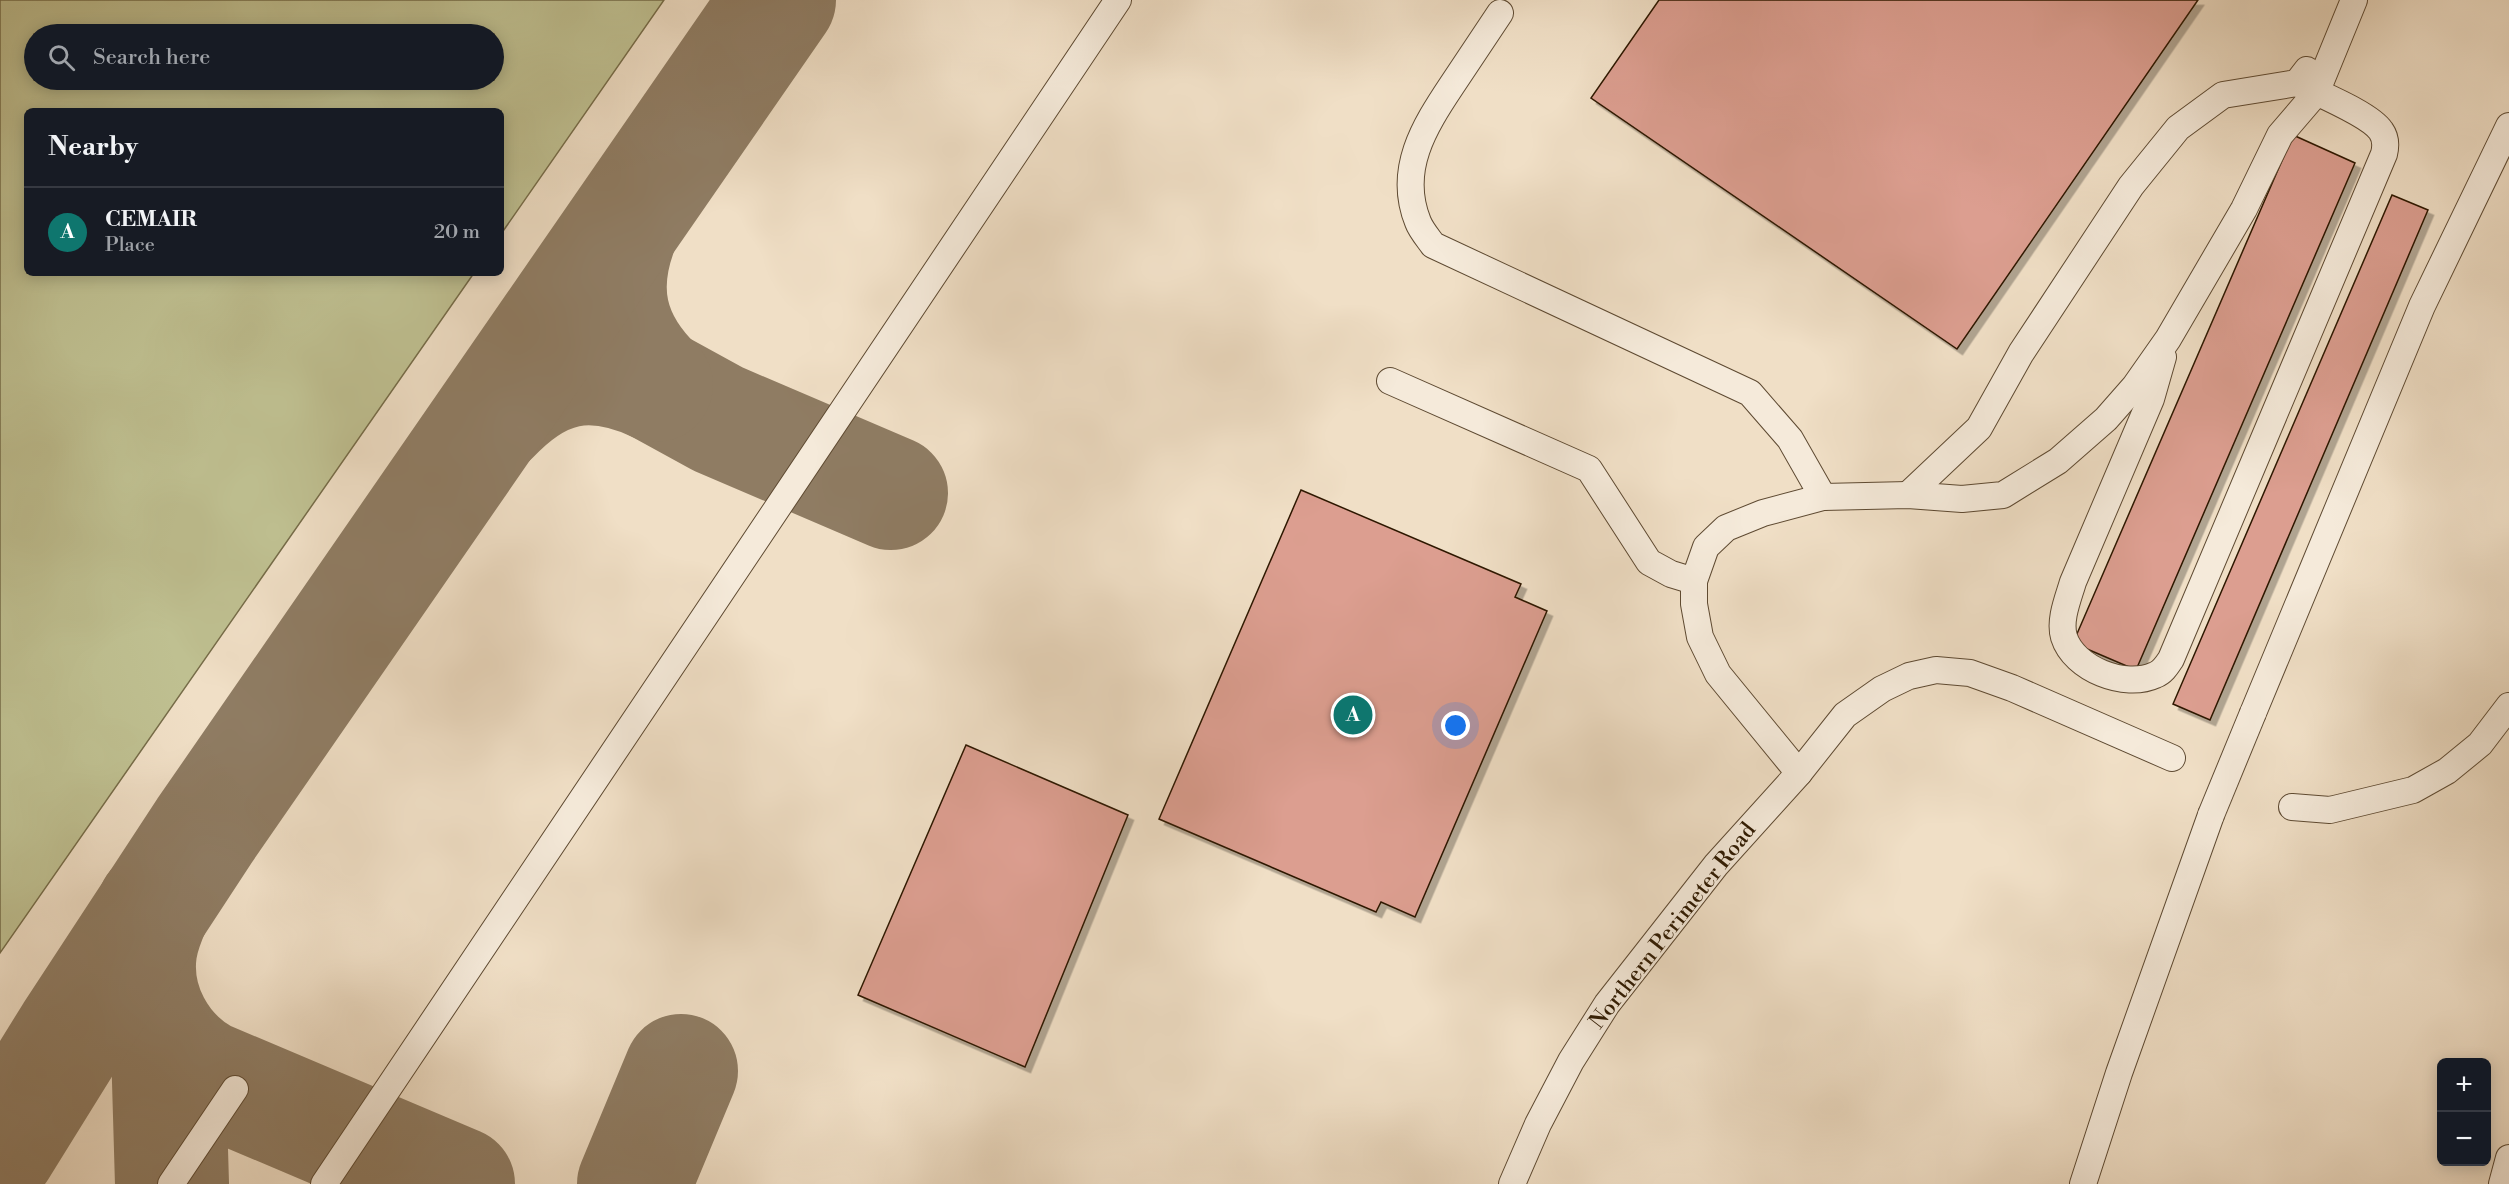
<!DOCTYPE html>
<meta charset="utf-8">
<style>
:root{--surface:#171b24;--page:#20242c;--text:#f1f3f6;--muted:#9ea1a6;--line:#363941;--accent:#0f766e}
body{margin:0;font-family:"Libre Bodoni",serif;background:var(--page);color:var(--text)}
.controls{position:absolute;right:18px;bottom:18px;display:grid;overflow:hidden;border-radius:9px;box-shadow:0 3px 15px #0003}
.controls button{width:54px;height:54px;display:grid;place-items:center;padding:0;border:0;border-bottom:2px solid var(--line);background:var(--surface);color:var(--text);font:30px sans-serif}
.you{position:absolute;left:1456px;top:726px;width:21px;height:21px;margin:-15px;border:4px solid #fff;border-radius:50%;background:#1a73e8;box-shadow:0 0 0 9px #1a73e833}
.badge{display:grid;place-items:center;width:39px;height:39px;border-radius:50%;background:var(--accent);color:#fff;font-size:20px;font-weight:700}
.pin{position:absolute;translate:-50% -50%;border:3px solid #fff;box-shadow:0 2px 6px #0006}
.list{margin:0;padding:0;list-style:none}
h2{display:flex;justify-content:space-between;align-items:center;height:78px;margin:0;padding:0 24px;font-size:26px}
h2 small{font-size:20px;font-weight:400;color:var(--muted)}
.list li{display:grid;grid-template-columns:39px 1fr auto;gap:18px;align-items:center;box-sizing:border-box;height:90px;padding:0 24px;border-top:2px solid var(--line)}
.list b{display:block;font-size:22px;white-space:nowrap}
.list p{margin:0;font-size:20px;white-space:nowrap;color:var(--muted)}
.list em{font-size:20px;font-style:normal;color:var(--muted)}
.icon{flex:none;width:33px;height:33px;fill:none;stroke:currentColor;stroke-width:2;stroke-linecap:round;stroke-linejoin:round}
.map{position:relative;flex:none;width:2509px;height:1184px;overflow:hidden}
.search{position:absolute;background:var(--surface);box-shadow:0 3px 15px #0003;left:24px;top:24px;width:480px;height:66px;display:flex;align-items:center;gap:15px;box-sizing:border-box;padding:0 21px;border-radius:33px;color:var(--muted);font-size:22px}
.panel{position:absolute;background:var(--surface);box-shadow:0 3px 15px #0003;left:24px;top:108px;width:480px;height:168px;border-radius:9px}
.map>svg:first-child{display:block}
.green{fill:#bfc091;stroke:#766c48;stroke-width:1.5;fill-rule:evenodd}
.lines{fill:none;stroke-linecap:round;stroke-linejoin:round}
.taxiway{stroke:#8f7c63;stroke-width:114}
.building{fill:#dc9e90;stroke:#2e1900;stroke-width:1.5;filter:url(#shadow)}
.service-casing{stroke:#5e4a32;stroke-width:28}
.service{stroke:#f5eada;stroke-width:26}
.service-bridge-casing{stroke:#5e4a32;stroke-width:28;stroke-linecap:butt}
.service-bridge{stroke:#f5eada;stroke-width:26}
.labels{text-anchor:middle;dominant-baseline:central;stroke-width:4.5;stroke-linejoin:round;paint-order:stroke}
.street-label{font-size:22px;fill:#2e1900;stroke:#f5eada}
</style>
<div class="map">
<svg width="2509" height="1184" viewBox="0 0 2509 1184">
<defs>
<filter id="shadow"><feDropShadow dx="5.5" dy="5.5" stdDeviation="0" flood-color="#0004"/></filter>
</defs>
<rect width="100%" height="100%" fill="#f0dfc6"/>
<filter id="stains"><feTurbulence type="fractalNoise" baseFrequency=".00333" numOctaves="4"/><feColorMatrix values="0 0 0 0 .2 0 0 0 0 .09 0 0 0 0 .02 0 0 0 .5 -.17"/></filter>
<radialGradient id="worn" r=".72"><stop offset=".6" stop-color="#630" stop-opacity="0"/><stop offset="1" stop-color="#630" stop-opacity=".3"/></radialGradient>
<path class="green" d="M0,0H664L501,234V111H27V273H474L0,953ZM34,34H494V80H34Z"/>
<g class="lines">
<g class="taxiway">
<path d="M656,385L718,419L891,493"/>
<path d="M492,418C542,365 590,355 656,385C609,339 598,289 622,228"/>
<path d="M154,907C148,921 142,936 140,951C133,1002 161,1053 205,1077L458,1184"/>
<path d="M168,1047L172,1184"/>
<path d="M0,1149L72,1033L205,830L779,0"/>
<path d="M634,1184L681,1071"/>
</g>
</g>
<g class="building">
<path d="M1659,0H2198L1957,349L1591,98Z"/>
<path d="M2293,135L2355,163L2136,670L2073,643Z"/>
<path d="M2392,195L2428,210L2210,720L2173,704Z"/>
<path d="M1301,490L1521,584L1515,597L1547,611L1415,917L1381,902L1376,912L1159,819Z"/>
<path d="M966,745L1128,815L1025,1067L858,995Z"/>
</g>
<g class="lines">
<defs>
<g id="service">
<path d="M1500,13C1484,37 1468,61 1452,85C1424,127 1397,170 1418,222C1421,230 1428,238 1433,245L1750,393L1790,439L1823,497"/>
<path d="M2163,357L2151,399L2073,582C2068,599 2059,620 2064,637C2074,669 2125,689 2155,675C2163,672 2167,665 2171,659L2384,154C2386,146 2386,138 2381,131C2370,114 2317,93 2297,83"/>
<path d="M1390,381L1589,469L1649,562L1671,574L1694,581"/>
<path d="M1908,495L1979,428L2021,353L2131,186L2178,128L2223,95L2297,83L2307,70"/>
<path d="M2253,713L2422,306L2509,126"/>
<path d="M1799,773L1718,674L1700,637L1694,604V581L1706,547L1726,528L1763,513L1823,497L1908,495L1962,499L2003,495L2058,461L2106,419L2135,386L2168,339L2244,209L2280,135L2316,93L2354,0"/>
<path d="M2292,807L2330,810L2413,790L2447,771L2480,744L2509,706"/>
<path d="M171,1184L235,1089"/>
<path d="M324,1184L1118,0"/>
<path d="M1512,1184L1538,1124L1571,1061L1607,1004L1716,865L1799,773L1845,715L1882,689L1909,676L1936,670L1970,673L2012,688L2172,758"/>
<path d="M2083,1184L2119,1073L2211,815"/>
<path d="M2502,1184L2509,1158"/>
</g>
</defs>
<use href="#service" class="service-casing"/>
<use href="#service" class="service"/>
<defs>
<path id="service-bridge" d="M2211,815L2253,713"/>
</defs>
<use href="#service-bridge" class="service-bridge-casing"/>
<use href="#service-bridge" class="service-bridge"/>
</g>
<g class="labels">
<g class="street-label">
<text transform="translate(1673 926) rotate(-52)">Northern Perimeter Road</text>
</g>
</g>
<rect width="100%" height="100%" filter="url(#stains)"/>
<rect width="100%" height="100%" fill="url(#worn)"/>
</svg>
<div class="controls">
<button>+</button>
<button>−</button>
</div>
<div class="you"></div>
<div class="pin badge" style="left:1353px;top:715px">A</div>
<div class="search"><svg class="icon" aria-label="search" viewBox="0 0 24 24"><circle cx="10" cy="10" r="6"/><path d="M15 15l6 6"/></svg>Search here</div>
<section class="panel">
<h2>Nearby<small></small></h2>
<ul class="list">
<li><span class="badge">A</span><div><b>CEMAIR</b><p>Place</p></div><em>20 m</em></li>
</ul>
</section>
</div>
